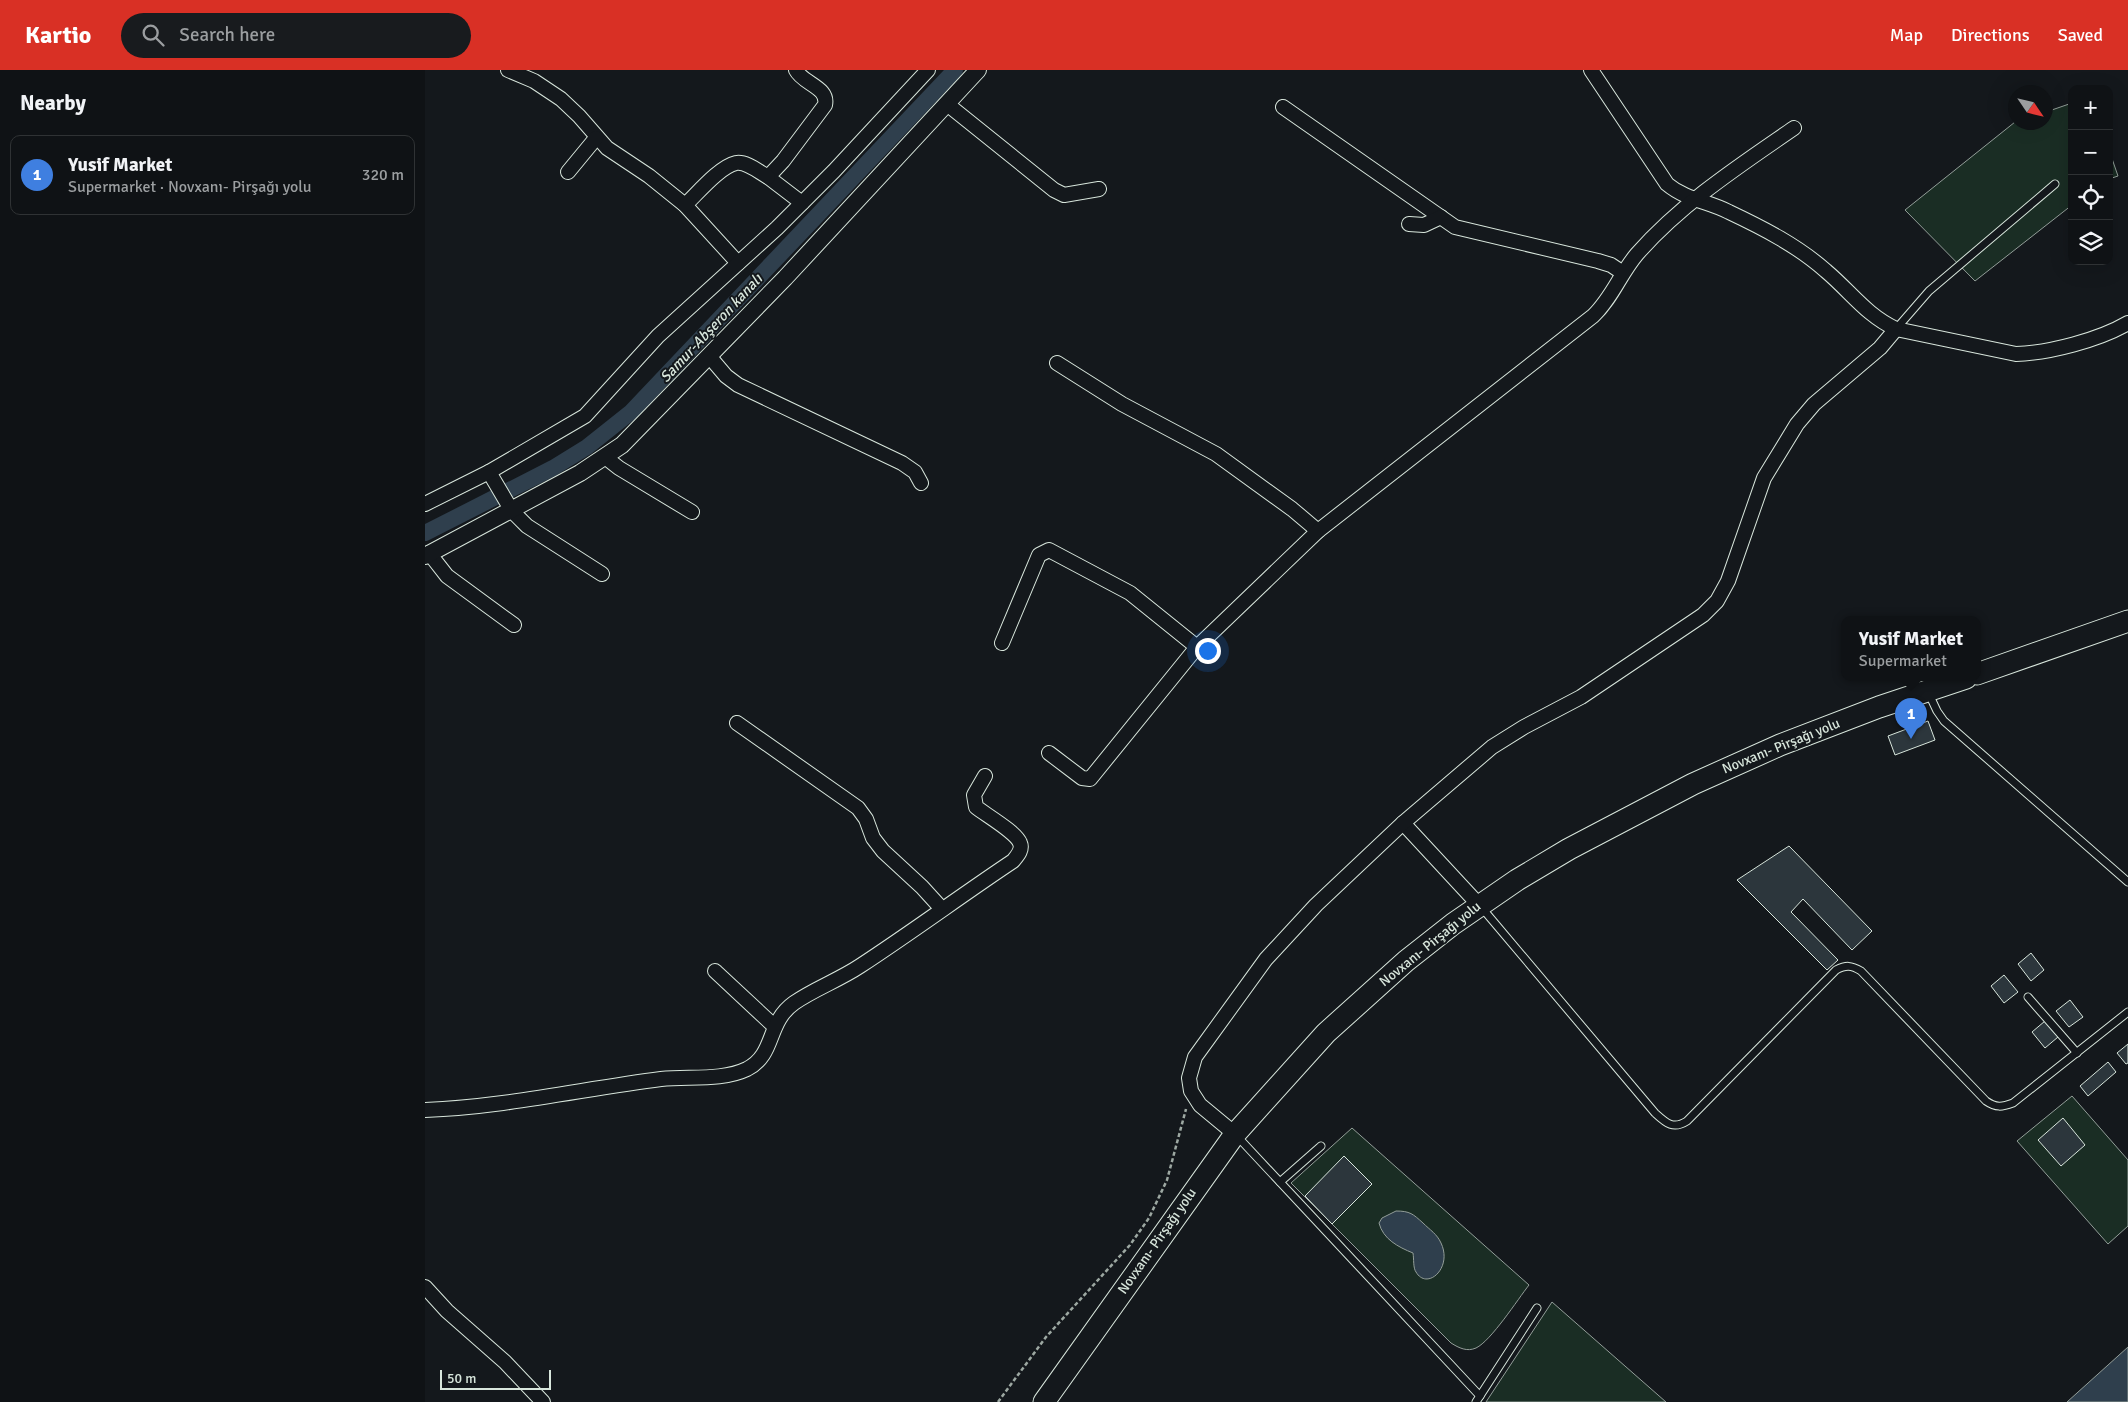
<!DOCTYPE html>
<meta charset="utf-8">
<style>
:root{--surface:#0f1215;--page:#181b1e;--text:#f1f3f6;--muted:#9b9ea0;--line:#2f3234;--accent:#d93025}
body{margin:0;font-family:Signika,sans-serif;background:var(--page);color:var(--text)}
.controls{position:absolute;right:15px;top:15px;display:grid;overflow:hidden;border-radius:10px;box-shadow:0 5px 20px #0002}
.controls button{width:45px;height:45px;display:grid;place-items:center;padding:0;border:0;border-bottom:1px solid var(--line);background:var(--surface);color:var(--text);font:25px sans-serif}
.compass{position:absolute;left:1583px;top:15px;width:45px;height:45px;border-radius:50%;background:var(--surface);box-shadow:0 5px 20px #0002;rotate:125deg}
.scale{position:absolute;left:15px;bottom:12px;width:111px;box-sizing:border-box;padding-left:5px;border:2px solid #d8e6dc;border-top:0;font-size:14px;line-height:18px;white-space:nowrap;color:#d8e6dc;-webkit-text-stroke:4px #14181c;paint-order:stroke}
.you{position:absolute;left:782px;top:580px;width:18px;height:18px;margin:-12px;border:4px solid #fff;border-radius:50%;background:#1a73e8;box-shadow:0 0 0 8px #1a73e833}
.badge{display:grid;place-items:center;width:32px;height:32px;border-radius:50%;background:var(--accent);color:#fff;font-size:16px;font-weight:700}
.pin{position:absolute;translate:-50% -41px;filter:drop-shadow(0 1px 2px #0008)}
.pin::after{content:'';position:absolute;top:26px;width:18px;height:15px;background:inherit;clip-path:polygon(0 0,100% 0,50% 100%)}
.popup{position:absolute;left:1416px;top:546px;width:140px;height:65px;box-sizing:border-box;display:grid;place-content:center;border-radius:10px;background:var(--surface);filter:drop-shadow(0 1px 4px #0005);font-size:16px;white-space:nowrap;color:var(--muted)}
.popup b{font-size:19px;color:var(--text)}
.popup::after{content:'';position:absolute;left:50%;top:100%;margin-left:-10px;border:10px solid transparent;border-top-color:var(--surface)}
.list{margin:0;padding:0;list-style:none}
h2{display:flex;justify-content:space-between;align-items:center;height:65px;margin:0;padding:0 20px;font-size:21px}
h2 small{font-size:16px;font-weight:400;color:var(--muted)}
.list li{display:grid;grid-template-columns:32px 1fr auto;gap:15px;align-items:center;box-sizing:border-box;height:80px;margin:0 10px 10px;padding:0 10px;border:1px solid var(--line);border-radius:10px}
.list b{display:block;font-size:19px;white-space:nowrap}
.list p{margin:0;font-size:16px;white-space:nowrap;color:var(--muted)}
.list em{font-size:16px;font-style:normal;color:var(--muted)}
.icon{flex:none;width:28px;height:28px;fill:none;stroke:currentColor;stroke-width:2;stroke-linecap:round;stroke-linejoin:round}
.map{position:relative;flex:none;width:1703px;height:1332px;overflow:hidden}
header{display:flex;align-items:center;gap:30px;box-sizing:border-box;height:70px;padding:0 25px;background:var(--accent);color:#fff}
header strong{font-size:24px}
nav{display:flex;gap:28px;margin-inline-start:auto;font-size:18px}
.search{width:350px;height:45px;background:var(--page);display:flex;align-items:center;gap:12px;box-sizing:border-box;padding:0 18px;border-radius:28px;color:var(--muted);font-size:19px}
main{display:flex}
aside{flex:1;background:var(--surface)}
.map>svg:first-child{display:block}
.green{fill:#1a2d24;stroke:#939e99}
.water{fill:#2f3f4d;stroke:#939e99}
.lines{fill:none;stroke-linecap:round;stroke-linejoin:round}
.canal{stroke:#2f3f4d;stroke-width:16}
.building{fill:#2c363c;stroke:#d8e6dc}
.service-casing{stroke:#d8e6dc;stroke-width:9}
.minor-casing{stroke:#d8e6dc;stroke-width:16}
.tertiary-casing{stroke:#d8e6dc;stroke-width:18}
.primary-casing{stroke:#d8e6dc;stroke-width:23}
.path{stroke:#9da8a2;stroke-width:2.5;stroke-dasharray:4 2.5;stroke-linecap:butt}
.service{stroke:#14181c;stroke-width:7}
.minor{stroke:#14181c;stroke-width:14}
.tertiary{stroke:#14181c;stroke-width:16}
.primary{stroke:#14181c;stroke-width:21}
.labels{text-anchor:middle;dominant-baseline:central;stroke-width:4;stroke-linejoin:round;paint-order:stroke}
.street-label{font-size:14px;fill:#d8e6dc;stroke:#14181c}
.water-label{font-size:15px;font-style:italic;fill:#d8e6dc;stroke:#14181c}
</style>
<header>
<strong>Kartio</strong>
<div class="search"><svg class="icon" aria-label="search" viewBox="0 0 24 24"><circle cx="10" cy="10" r="6"/><path d="M15 15l6 6"/></svg>Search here</div>
<nav><a>Map</a><a>Directions</a><a>Saved</a></nav>
</header>
<main>
<aside>
<h2>Nearby<small></small></h2>
<ul class="list">
<li><span class="badge" style="background:#3f7fe0">1</span><div><b>Yusif Market</b><p>Supermarket · Novxanı- Pirşağı yolu</p></div><em>320 m</em></li>
</ul>
</aside>
<div class="map">
<svg width="1703" height="1332" viewBox="0 0 1703 1332">
<rect width="100%" height="100%" fill="#14181c"/>
<g class="green">
<path d="M1647,33V135L1550,211L1480,140L1590,52H1620L1621,42Z"/>
<path d="M1684,80L1693,106L1684,109Z"/>
<path d="M1647,1026L1703,1090V1156L1683,1174L1592,1071Z"/>
<path d="M927,1058L1104,1215C1093,1229 1066,1271 1051,1278C1042,1282 1034,1278 1026,1273L866,1113Z"/>
<path d="M1127,1232L1241,1332H1061Z"/>
</g>
<g class="water">
<path d="M971,1141C985,1141 988,1144 998,1153C1005,1160 1012,1164 1016,1173C1028,1198 1002,1221 991,1202C988,1198 989,1189 988,1183C973,1177 958,1169 954,1153L957,1148Z"/>
<path d="M1703,1277V1332H1642Z"/>
</g>
<g class="lines">
<path class="canal" d="M0,463L128,398L162,377L206,342L530,0"/>
</g>
<g class="building">
<path d="M1503,651L1510,670L1470,685L1463,666Z"/>
<path d="M1364,776L1447,861L1427,880L1378,829L1366,842L1413,890L1402,900L1312,810Z"/>
<path d="M1606,883L1619,900L1606,911L1593,894Z"/>
<path d="M1579,905L1593,922L1579,933L1566,916Z"/>
<path d="M1645,930L1658,947L1644,957L1631,941Z"/>
<path d="M1620,951L1633,967L1620,978L1607,962Z"/>
<path d="M1703,974V993L1701,994L1692,983Z"/>
<path d="M1683,992L1691,1002L1663,1026L1655,1016Z"/>
<path d="M1638,1048L1660,1075L1636,1096L1613,1070Z"/>
<path d="M919,1086L947,1114L907,1154L880,1126Z"/>
</g>
<g class="lines">
<defs>
<g id="service">
<path d="M1471,259L1504,221L1630,114"/>
<path d="M1504,624L1512,641L1519,651L1703,812"/>
<path d="M1057,838L1230,1043C1241,1053 1248,1060 1262,1051L1411,900C1421,895 1426,895 1436,901L1561,1031C1571,1038 1577,1037 1588,1033L1703,942"/>
<path d="M1603,927L1652,983"/>
<path d="M811,1065L1055,1326"/>
<path d="M855,1112L896,1076"/>
<path d="M1051,1332L1112,1238"/>
</g>
<g id="minor">
<path d="M83,0L109,11L136,29L154,46L182,78L224,106L260,135L313,193"/>
<path d="M371,0C378,14 404,17 400,35L358,91L343,107L377,133"/>
<path d="M1166,0L1242,114C1261,130 1283,131 1304,142C1338,158 1373,176 1401,201C1426,222 1441,245 1471,259L1591,284C1624,283 1674,270 1703,253"/>
<path d="M522,34L629,120L639,125L674,119"/>
<path d="M858,37L1030,157L1173,191L1186,195L1198,203"/>
<path d="M143,102L171,68"/>
<path d="M260,135C272,124 294,97 311,93C321,91 334,102 343,107"/>
<path d="M984,154L999,155L1016,147"/>
<path d="M284,286L301,306L313,315L477,393L490,402L496,413"/>
<path d="M632,293L697,334L791,384L867,439L893,461"/>
<path d="M180,387L194,398L267,442"/>
<path d="M64,402L87,441L102,456L177,504"/>
<path d="M0,434L64,402L160,346L233,266L352,158L409,101L503,0"/>
<path d="M4,483L22,506L89,555"/>
<path d="M577,573L614,485L624,480L705,523L772,577"/>
<path d="M312,653L433,738L441,749L448,768L458,781L497,817L517,839"/>
<path d="M624,683L657,708L665,709L772,577L893,461L1168,246C1187,228 1195,204 1212,184C1257,133 1314,96 1369,58"/>
<path d="M978,753L1054,835"/>
<path d="M290,901L349,956"/>
<path d="M0,1040C79,1037 158,1019 236,1009C264,1006 297,1011 322,999C351,984 341,953 369,933C389,919 414,910 435,896C487,862 537,825 588,791C592,786 598,780 595,773C591,762 561,745 551,737L549,725L560,706"/>
<path d="M810,1064L775,1035L766,1021L764,1008L770,987L841,889L891,835L978,753L1067,677L1099,657L1156,627L1278,545L1292,531L1303,511L1339,408L1372,354L1389,334L1455,278L1471,259"/>
<path d="M0,1217L22,1241L80,1292L118,1332"/>
</g>
<path id="tertiary" d="M0,486L155,403L197,375L360,208L553,0"/>
<g id="primary">
<path d="M1552,604L1703,551"/>
<path d="M619,1332L810,1064L901,963L981,891L1028,854L1092,810L1144,779L1268,714L1355,675L1454,637L1541,608"/>
</g>
</defs>
<use href="#service" class="service-casing"/>
<use href="#minor" class="minor-casing"/>
<use href="#tertiary" class="tertiary-casing"/>
<use href="#primary" class="primary-casing"/>
<path class="path" d="M573,1332L621,1267L705,1175L724,1148L742,1110L761,1039"/>
<use href="#service" class="service"/>
<use href="#minor" class="minor"/>
<use href="#tertiary" class="tertiary"/>
<use href="#primary" class="primary"/>
</g>
<g class="labels">
<g class="street-label">
<text transform="translate(1356 676) rotate(-22)">Novxanı- Pirşağı yolu</text>
<text transform="translate(1005 874) rotate(-39)">Novxanı- Pirşağı yolu</text>
<text transform="translate(732 1171) rotate(-55)">Novxanı- Pirşağı yolu</text>
</g>
<g class="water-label">
<text transform="translate(286 258) rotate(-47)">Samur-Abşeron kanalı</text>
</g>
</g>
</svg>
<div class="controls">
<button>+</button>
<button>−</button>
<button><svg class="icon" aria-label="locate" viewBox="0 0 24 24"><circle cx="12" cy="12" r="6"/><path d="M12 2v4M12 18v4M2 12h4M18 12h4"/></svg></button>
<button><svg class="icon" aria-label="layers" viewBox="0 0 24 24"><path d="M12 4l9 5-9 5-9-5zM3 14l9 5 9-5"/></svg></button>
</div>
<svg class="compass" viewBox="-18 -18 36 36"><path d="M0-13l5 13h-10z" fill="#e53935"/><path d="M0 13l5-13h-10z" fill="#9b9ea0"/></svg>
<div class="scale">50 m</div>
<div class="you"></div>
<div class="pin badge" style="left:1486px;top:669px;background:#3f7fe0">1</div>
<div class="popup"><b>Yusif Market</b>Supermarket</div>
</div>
</main>
